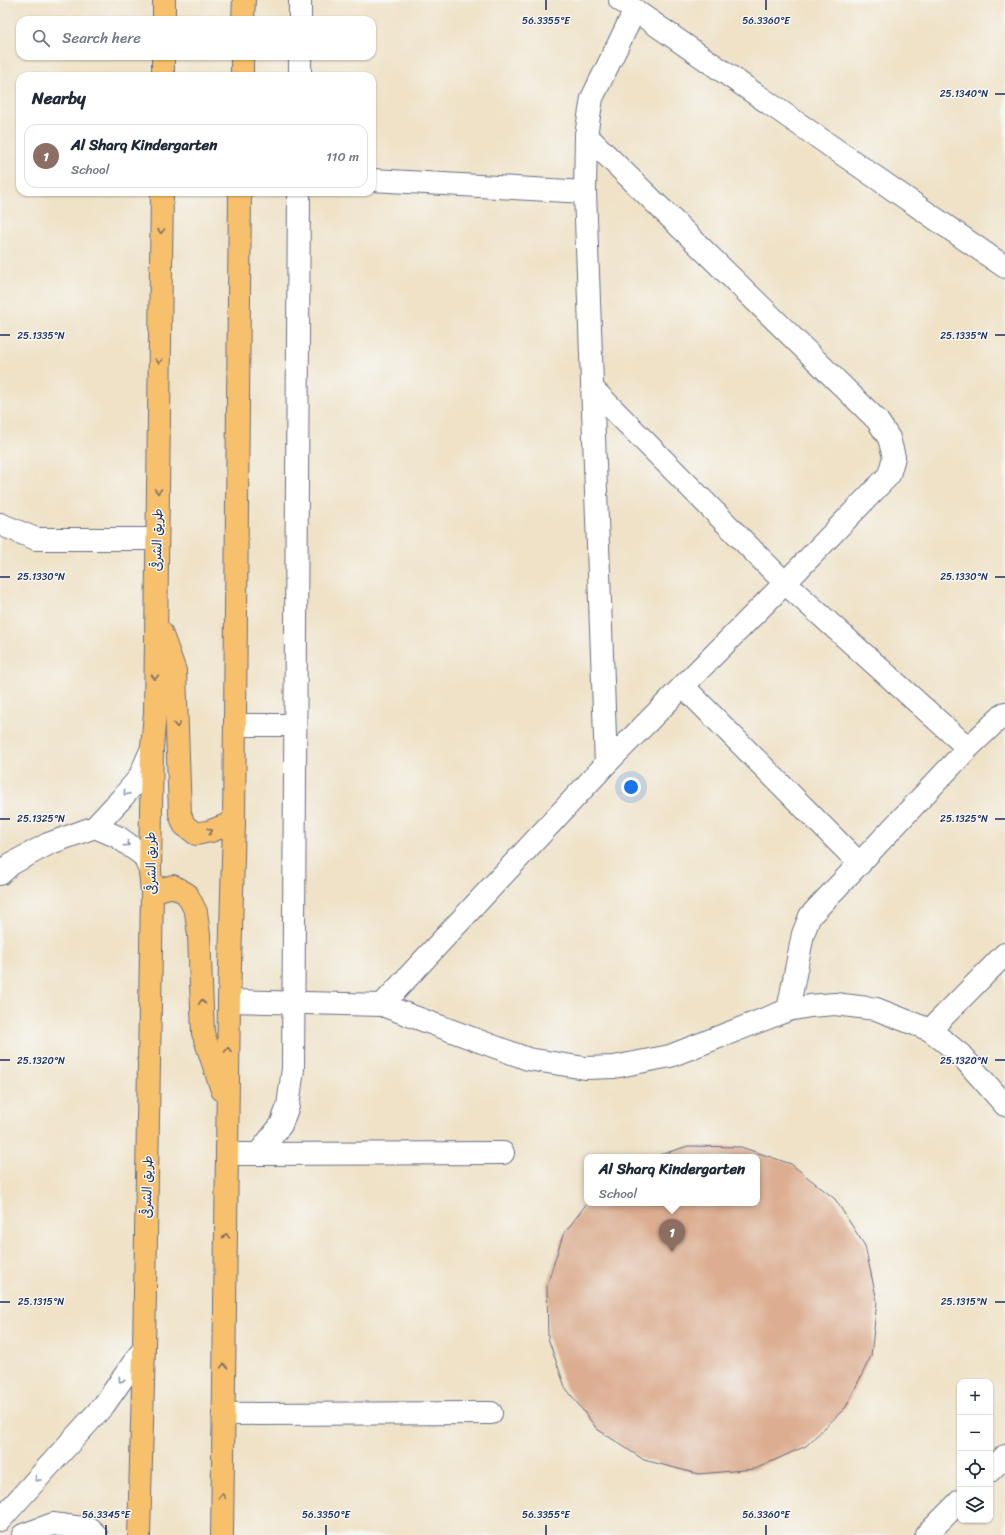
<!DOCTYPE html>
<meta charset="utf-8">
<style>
:root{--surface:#fff;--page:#f2f2f3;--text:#1f2937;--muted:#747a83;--line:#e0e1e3;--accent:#db2777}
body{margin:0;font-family:Sriracha,"Playpen Sans Arabic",sans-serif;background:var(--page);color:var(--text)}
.controls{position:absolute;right:12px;bottom:12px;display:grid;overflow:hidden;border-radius:8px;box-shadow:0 1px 3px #0004}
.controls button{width:36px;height:36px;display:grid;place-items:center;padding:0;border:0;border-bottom:1px solid var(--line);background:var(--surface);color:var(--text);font:20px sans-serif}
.you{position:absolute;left:631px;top:787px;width:14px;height:14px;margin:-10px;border:3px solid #fff;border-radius:50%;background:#1a73e8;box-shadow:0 0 0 6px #1a73e833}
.badge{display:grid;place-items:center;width:26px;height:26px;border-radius:50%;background:var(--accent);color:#fff;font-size:13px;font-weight:700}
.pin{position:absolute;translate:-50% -33px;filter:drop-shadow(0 1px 2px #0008)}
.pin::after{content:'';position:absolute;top:21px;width:14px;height:12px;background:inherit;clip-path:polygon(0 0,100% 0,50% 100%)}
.popup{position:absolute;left:584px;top:1154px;width:176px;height:52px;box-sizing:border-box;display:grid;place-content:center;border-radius:8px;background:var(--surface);filter:drop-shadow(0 1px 3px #0005);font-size:13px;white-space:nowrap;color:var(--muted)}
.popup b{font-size:15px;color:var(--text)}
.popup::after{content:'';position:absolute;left:50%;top:100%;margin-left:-8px;border:8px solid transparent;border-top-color:var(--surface)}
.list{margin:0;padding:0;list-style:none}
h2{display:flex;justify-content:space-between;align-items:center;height:52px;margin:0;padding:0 16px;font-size:17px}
h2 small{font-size:13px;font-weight:400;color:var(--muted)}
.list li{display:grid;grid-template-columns:26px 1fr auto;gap:12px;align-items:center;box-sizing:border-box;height:64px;margin:0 8px 8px;padding:0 8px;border:1px solid var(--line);border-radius:12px}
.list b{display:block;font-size:15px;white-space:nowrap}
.list p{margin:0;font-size:13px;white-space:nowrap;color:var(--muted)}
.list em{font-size:13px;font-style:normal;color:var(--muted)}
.icon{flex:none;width:22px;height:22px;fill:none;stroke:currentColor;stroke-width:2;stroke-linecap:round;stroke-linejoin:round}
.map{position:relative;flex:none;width:1005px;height:1535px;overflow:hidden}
.search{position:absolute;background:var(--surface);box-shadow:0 1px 3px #0004;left:16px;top:16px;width:360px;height:44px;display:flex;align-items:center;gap:10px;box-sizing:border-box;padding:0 14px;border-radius:12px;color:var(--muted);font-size:15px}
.panel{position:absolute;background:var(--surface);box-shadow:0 1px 3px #0004;left:16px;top:72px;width:360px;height:124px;border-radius:12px}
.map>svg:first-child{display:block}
.building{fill:#dcad91}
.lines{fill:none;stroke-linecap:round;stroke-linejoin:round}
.minor-casing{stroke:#656e83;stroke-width:24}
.major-casing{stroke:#656e83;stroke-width:24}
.minor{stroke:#fff;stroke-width:22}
.major{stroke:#f7c06c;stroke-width:22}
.oneway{stroke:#7e7064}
.oneway2{stroke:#8d97ae}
.ticks{fill:none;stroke:#1b2f5e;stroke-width:1.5}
.labels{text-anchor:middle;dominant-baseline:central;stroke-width:3;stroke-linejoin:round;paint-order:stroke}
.street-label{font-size:13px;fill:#1b2f5e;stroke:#f6f6f2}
.ticks-label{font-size:10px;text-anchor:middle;fill:#1b2f5e;stroke:#f6f6f2;stroke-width:3;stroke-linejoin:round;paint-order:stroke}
</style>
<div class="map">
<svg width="1005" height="1535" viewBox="0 0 1005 1535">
<rect width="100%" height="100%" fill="#f6f6f2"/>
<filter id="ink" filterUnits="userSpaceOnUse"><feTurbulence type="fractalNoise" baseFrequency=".025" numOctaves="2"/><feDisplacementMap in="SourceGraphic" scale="8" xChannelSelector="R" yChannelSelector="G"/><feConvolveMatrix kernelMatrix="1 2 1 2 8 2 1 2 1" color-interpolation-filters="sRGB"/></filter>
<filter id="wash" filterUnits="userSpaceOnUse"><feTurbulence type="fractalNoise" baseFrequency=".012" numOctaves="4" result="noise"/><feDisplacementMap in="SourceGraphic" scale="16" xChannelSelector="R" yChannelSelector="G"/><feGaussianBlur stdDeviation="0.9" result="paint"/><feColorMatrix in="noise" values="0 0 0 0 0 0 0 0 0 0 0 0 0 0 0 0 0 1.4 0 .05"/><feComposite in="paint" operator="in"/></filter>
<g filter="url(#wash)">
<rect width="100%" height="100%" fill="#efe2c7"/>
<g id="blocks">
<path class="building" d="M688,1146L741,1147L791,1164L835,1199L865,1246L877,1301L871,1356L846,1407L806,1446L755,1469L698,1474L644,1460L597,1429L565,1387L548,1338L547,1285L563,1235L587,1203H757V1157H653Z"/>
</g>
</g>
<g filter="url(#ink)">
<use href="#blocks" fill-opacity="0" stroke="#656e83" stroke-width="1"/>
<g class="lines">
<defs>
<g id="minor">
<path d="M620,0L1005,267"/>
<path d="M300,20V0"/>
<path d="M300,76V56"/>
<path d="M372,180L585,192"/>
<path d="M593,389L785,583L968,748"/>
<path d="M0,524L36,539H157"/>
<path d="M683,686L860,864"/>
<path d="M235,725H295"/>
<path d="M606,764L585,192L586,135L592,98L635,10"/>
<path d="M95,827L118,837L144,856L150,871"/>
<path d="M0,874L11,864L48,844L95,827L121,799L139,778L152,748"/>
<path d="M229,1001L382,1005L528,1059L585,1068L614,1067L670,1056L788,1010L810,1006L835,1004L876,1009L930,1030L960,1054L1005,1105"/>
<path d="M382,1005L606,764L785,583L889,475L894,457L889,438L877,420L586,135"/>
<path d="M788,1010L803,934L810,916L968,748L1005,713"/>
<path d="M930,1030L1005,954"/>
<path d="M227,1154L503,1153"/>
<path d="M258,1154L281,1125L288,1106L293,1069L299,192"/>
<path d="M223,1414L491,1413"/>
<path d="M990,1471L1005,1456"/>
<path d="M0,1520L104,1405L144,1348"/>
<path d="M23,1535L53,1524L90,1529L96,1535"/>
<path d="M926,1535L960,1501"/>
</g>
<g id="major">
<path d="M164,20V0"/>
<path d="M243,20L244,0"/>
<path d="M163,76V56"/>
<path d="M242,76V56"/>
<path d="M161,632L175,671L180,814L184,825L196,834L211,831L234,822"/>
<path d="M152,892L173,886L187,894L196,912L199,935L203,1033L222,1090"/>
<path d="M139,1535L144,1348L152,892L150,871L152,748L155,713L162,192"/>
<path d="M222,1535L229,1001L234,822L240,192"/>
</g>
</defs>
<use href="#minor" class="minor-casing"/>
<use href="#major" class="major-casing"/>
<use href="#minor" class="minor"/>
<use href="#major" class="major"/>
</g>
<defs><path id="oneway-chevron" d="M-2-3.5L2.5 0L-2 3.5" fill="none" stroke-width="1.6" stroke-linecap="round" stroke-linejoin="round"/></defs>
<g class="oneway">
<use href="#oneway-chevron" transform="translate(161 231) rotate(91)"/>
<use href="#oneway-chevron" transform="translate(159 361) rotate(91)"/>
<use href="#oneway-chevron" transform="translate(158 491) rotate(91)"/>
<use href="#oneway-chevron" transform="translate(155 677) rotate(91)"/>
<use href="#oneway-chevron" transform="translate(177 725) rotate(88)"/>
<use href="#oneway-chevron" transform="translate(210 831) rotate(-16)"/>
<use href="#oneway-chevron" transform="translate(202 1002) rotate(-93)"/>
<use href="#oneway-chevron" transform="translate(228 1050) rotate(-89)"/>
<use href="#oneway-chevron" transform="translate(226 1236) rotate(-89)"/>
<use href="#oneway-chevron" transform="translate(224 1366) rotate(-89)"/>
<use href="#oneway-chevron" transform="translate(222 1496) rotate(-89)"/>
</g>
<g class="oneway2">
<use href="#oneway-chevron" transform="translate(126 793) rotate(129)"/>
<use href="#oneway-chevron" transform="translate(127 844) rotate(36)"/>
<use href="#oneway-chevron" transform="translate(121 1380) rotate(125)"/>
<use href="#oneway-chevron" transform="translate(37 1479) rotate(132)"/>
</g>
</g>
<path class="ticks" d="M546,0V10M766,0V10M995,94H1005M0,335H10M995,335H1005M0,577H10M995,577H1005M0,819H10M995,819H1005M0,1060H10M995,1060H1005M0,1302H10M995,1302H1005M106,1525V1535M326,1525V1535M546,1525V1535M766,1525V1535"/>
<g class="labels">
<g class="street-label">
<text transform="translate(157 540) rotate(-89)">طريق الشرقى</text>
<text transform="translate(151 863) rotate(-91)">طريق الشرقى</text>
<text transform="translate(147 1187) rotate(-89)">طريق الشرقى</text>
</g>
</g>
<g class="ticks-label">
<text x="546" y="24">56.3355°E</text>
<text x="766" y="24">56.3360°E</text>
<text x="964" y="97">25.1340°N</text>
<text x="41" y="339">25.1335°N</text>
<text x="964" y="339">25.1335°N</text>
<text x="41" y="580">25.1330°N</text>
<text x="964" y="580">25.1330°N</text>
<text x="41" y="822">25.1325°N</text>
<text x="964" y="822">25.1325°N</text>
<text x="41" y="1064">25.1320°N</text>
<text x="964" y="1064">25.1320°N</text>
<text x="41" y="1305">25.1315°N</text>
<text x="964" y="1305">25.1315°N</text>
<text x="106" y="1518">56.3345°E</text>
<text x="326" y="1518">56.3350°E</text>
<text x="546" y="1518">56.3355°E</text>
<text x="766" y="1518">56.3360°E</text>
</g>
</svg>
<div class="controls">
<button>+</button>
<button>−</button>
<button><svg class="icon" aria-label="locate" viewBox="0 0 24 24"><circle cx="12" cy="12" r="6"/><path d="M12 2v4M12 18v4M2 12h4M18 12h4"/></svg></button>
<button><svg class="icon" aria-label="layers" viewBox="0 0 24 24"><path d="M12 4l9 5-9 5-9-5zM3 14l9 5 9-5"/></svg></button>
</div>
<div class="you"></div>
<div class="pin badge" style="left:672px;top:1252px;background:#8d6e63">1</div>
<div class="popup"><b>Al Sharq Kindergarten</b>School</div>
<div class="search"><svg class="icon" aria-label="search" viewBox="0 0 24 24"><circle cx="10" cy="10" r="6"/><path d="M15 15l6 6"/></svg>Search here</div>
<section class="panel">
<h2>Nearby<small></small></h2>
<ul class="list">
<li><span class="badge" style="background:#8d6e63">1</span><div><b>Al Sharq Kindergarten</b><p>School</p></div><em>110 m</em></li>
</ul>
</section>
</div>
